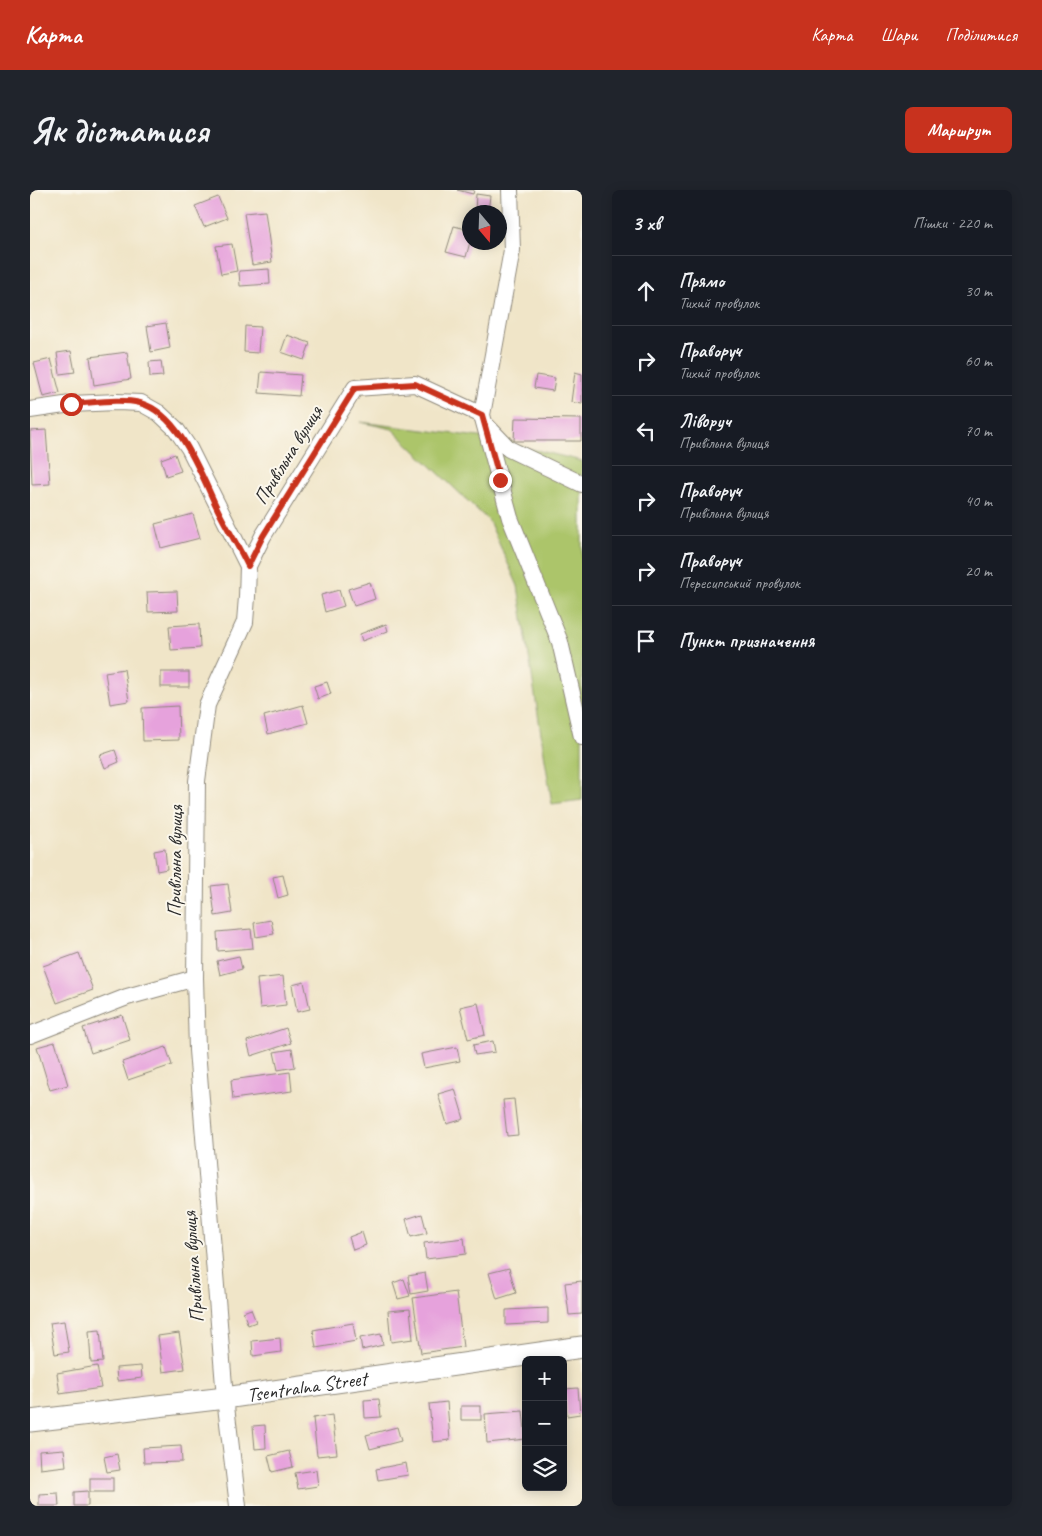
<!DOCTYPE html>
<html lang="uk">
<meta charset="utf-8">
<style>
:root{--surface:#171b24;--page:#20242c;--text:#f1f3f6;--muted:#9ea1a6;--line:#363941;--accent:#c8321e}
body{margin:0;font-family:Caveat,sans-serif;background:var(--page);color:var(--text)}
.controls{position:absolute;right:15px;bottom:15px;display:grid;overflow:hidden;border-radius:8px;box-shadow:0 2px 12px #0003}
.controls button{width:45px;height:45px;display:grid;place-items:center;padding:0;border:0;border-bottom:1px solid var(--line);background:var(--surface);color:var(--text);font:25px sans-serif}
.compass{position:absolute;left:432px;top:15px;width:45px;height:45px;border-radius:50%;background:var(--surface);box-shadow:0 2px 12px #0003;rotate:161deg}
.stop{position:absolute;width:15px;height:15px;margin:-11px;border:4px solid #c8321e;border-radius:50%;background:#fff}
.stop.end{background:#c8321e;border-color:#fff;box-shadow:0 1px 5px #0008}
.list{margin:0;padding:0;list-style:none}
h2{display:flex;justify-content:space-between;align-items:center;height:65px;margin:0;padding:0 20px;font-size:21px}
h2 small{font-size:16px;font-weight:400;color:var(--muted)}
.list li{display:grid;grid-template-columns:32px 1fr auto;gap:15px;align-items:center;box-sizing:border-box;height:70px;padding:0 20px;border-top:1px solid var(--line)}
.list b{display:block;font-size:19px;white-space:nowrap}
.list p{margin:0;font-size:16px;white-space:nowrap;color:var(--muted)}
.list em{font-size:16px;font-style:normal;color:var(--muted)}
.icon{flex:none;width:28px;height:28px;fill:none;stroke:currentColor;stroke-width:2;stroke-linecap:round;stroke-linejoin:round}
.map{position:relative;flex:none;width:552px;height:1316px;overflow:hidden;border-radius:8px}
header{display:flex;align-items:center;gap:30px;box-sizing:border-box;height:70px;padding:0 25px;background:var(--accent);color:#fff}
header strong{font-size:24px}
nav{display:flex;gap:28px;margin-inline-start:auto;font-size:18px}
.intro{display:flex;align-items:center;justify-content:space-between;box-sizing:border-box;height:120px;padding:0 30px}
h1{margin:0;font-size:35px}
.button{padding:12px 22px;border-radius:8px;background:var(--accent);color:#fff;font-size:18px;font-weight:700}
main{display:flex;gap:30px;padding:0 30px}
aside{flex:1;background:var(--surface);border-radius:8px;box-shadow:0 2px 12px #0003}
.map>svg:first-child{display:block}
.green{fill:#acc56b;stroke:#6c784b}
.building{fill:#e6a2dc}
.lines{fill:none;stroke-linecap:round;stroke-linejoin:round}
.minor-casing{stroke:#8e887a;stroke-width:18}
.tertiary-casing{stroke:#8e887a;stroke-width:23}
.minor{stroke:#fff;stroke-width:16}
.tertiary{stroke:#fff;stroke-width:21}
.route{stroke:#c8321e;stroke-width:6}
.labels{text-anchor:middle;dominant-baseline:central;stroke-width:4;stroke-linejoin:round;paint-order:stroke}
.street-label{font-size:20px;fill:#2b2b2b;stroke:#fbf7ec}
</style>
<header>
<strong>Карта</strong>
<nav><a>Карта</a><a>Шари</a><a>Поділитися</a></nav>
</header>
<div class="intro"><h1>Як дістатися</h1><a class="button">Маршрут</a></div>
<main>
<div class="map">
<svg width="552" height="1316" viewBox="0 0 552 1316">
<rect width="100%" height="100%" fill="#fbf7ec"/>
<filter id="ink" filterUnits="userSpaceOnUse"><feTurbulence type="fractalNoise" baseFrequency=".02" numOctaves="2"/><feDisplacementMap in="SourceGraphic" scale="10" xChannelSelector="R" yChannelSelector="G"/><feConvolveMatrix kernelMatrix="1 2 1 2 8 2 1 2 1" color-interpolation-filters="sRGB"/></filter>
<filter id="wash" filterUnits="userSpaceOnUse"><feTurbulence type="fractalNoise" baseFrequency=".0096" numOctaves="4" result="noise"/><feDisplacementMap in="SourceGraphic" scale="20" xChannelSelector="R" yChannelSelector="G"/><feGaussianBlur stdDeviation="1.12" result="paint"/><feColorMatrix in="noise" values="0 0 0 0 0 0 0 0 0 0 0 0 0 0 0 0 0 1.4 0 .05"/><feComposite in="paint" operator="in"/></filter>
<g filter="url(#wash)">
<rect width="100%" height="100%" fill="#f0e5c8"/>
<path class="green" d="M330,232L481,251L485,255L552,271V610L522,614L488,396L459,331L362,239Z"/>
<g id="blocks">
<g class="building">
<path d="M427,0H444L443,4Z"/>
<path d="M446,4L460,6L458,22H445Z"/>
<path d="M188,7L197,28L174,37L165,16Z"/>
<path d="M235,21L242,72L222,75L214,23Z"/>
<path d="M424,36L440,40V52L436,67L416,62Z"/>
<path d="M202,54L207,81L191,84L186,56Z"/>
<path d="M239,79L240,94L210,96L209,81Z"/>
<path d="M136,133L140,158L121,162L117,136Z"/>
<path d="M215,136L230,137L228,163L214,162Z"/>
<path d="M257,145L280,153L274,170L251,162Z"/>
<path d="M41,161L45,182L30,184L27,163Z"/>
<path d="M97,162L101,189L64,195L60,167Z"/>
<path d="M21,169L30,203L13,207L4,173Z"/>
<path d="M131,171L133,186L120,187L119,172Z"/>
<path d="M231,182L271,185L269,206L229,203Z"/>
<path d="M545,182L552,184V214L541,212Z"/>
<path d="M506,185L525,188L523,201L504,198Z"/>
<path d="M485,228L551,229V251H484Z"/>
<path d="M16,240L20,294L2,295L0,241Z"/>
<path d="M145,264L151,281L136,286L131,269Z"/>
<path d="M163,324L170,348L131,358L125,334Z"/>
<path d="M340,392L345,409L324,416L318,399Z"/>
<path d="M309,400L314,416L295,422L291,405Z"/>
<path d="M147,401L148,421L118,422L117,402Z"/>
<path d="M169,434L170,458L141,460L139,436Z"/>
<path d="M356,434L358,441L332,451L330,444Z"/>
<path d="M94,479L99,511L80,514L75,482Z"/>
<rect x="131" y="482" width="28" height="15"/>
<path d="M297,492L301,504L288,509L284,496Z"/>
<path d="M273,515L278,533L238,544L234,526Z"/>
<path d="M148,516L149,550L113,551L112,518Z"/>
<path d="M85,560L89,572L75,578L70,565Z"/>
<path d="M135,659L137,679L127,681L124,661Z"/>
<path d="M253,685L258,705L248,708L243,687Z"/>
<path d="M198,694L202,723L185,726L181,696Z"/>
<path d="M241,730L244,744L226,747L224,733Z"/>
<path d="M221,739L223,758L188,761L187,742Z"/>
<path d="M49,763L63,800L27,813L13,776Z"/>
<path d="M209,766L212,779L190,785L187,771Z"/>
<path d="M253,786L256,815L230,818L227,789Z"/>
<path d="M274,792L280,819L267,822L262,795Z"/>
<path d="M448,813L455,845L438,849L430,817Z"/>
<path d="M92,825L100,850L61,863L53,838Z"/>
<path d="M256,838L261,853L221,866L217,851Z"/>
<path d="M463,851L465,862L445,865L443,855Z"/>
<path d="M25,852L38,895L20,900L7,857Z"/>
<path d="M136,857L142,875L98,890L92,872Z"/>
<path d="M427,857L430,871L394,878L391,864Z"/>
<path d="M262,859L265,877L248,880L244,862Z"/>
<path d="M260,882L262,901L203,909L201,890Z"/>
<path d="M425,899L434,929L417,934L408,904Z"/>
<path d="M484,909L488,945L477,946L473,910Z"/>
<path d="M392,1024L397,1043L381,1047L376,1029Z"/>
<path d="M332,1042L336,1055L323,1060L319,1047Z"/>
<path d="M434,1048L436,1064L396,1069L394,1053Z"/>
<path d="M479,1078L486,1103L467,1109L459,1083Z"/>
<path d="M395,1083L398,1101L381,1104L378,1086Z"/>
<path d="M374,1089L380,1106L368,1109L363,1093Z"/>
<path d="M552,1091V1124L539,1125L535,1093Z"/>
<path d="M426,1102L433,1157L391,1163L383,1108Z"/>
<path d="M518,1118V1133L476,1135V1120Z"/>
<path d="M221,1119L226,1132L218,1135L213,1122Z"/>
<path d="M380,1119L383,1149L361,1152L358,1121Z"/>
<path d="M34,1131L39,1162L25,1164L20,1133Z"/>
<path d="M323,1133L326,1151L286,1158L283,1140Z"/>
<path d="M70,1140L73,1172L61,1173L59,1141Z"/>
<path d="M149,1143L155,1179L133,1182L128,1146Z"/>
<path d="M351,1144L353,1155L332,1160L330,1148Z"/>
<path d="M250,1148L251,1162L223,1166L222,1151Z"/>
<path d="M67,1176L71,1198L30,1204L27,1183Z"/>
<path d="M111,1176L112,1188L87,1191L86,1178Z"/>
<path d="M548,1198L550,1224L537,1226L535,1199Z"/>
<path d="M349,1209L351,1227L335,1228L334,1210Z"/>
<path d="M417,1212L420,1250L403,1252L399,1214Z"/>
<rect x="431" y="1216" width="20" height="14"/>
<path d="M493,1221L496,1249L457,1253L455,1224Z"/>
<path d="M302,1225L307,1264L287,1266L283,1228Z"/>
<path d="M235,1235L236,1258L225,1259L223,1236Z"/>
<path d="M367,1237L371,1251L340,1259L336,1245Z"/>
<path d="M151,1256L152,1272L114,1273L113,1258Z"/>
<path d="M34,1259L36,1276L10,1279L9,1261Z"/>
<path d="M259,1261L263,1277L242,1282L238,1266Z"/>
<path d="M87,1264L90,1280L77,1282L74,1267Z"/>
<path d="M376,1273L378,1285L348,1290L346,1279Z"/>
<path d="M286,1280L288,1296L268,1299L265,1283Z"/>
<rect x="60" y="1288" width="23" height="14"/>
<path d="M58,1301V1316H44V1302Z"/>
<path d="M28,1303L29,1316H9V1304Z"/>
</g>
</g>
</g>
<g filter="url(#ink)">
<use href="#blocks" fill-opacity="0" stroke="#8e887a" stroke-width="1"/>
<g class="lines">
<defs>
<g id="minor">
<path d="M480,0L482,60L452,225L480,328L530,452L552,547"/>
<path d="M0,220L41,214L87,212L111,213L129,223L146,239L159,258L218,376"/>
<path d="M456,235L479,259L552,294"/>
<path d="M0,845L97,807L165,788"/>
<path d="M208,1316L195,1208L167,860L165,788L167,591L177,515L215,432L217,407L218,376L233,346L325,198L385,194L452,225"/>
</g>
<g id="tertiary">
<path id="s1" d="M0,1231L195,1208L552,1157"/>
</g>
</defs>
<use href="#minor" class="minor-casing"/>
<use href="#tertiary" class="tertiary-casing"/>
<use href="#minor" class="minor"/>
<use href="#tertiary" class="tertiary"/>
</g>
</g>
<g class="lines" filter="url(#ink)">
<path class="route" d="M41,214C63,213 89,208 110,213C151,224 172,288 189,322C198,340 209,357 218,376L233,346L325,198L385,194L452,225L470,290"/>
</g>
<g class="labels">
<g class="street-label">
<text transform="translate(258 265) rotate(-58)">Привільна вулиця</text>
<text transform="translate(145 671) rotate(-89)">Привільна вулиця</text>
<text transform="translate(163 1077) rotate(-94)">Привільна вулиця</text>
<text stroke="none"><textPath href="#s1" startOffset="279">Tsentralna Street</textPath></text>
</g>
</g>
</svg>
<div class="controls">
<button>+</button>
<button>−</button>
<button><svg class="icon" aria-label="layers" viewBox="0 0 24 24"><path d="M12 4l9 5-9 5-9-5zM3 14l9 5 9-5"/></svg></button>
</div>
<svg class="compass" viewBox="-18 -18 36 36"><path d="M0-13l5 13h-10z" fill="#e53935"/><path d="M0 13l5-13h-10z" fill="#9ea1a6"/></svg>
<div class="stop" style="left:41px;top:214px"></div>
<div class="stop end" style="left:470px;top:290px"></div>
</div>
<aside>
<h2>3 хв<small>Пішки · 220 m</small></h2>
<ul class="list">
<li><svg class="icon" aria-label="ahead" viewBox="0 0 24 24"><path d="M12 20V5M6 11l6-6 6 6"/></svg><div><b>Прямо</b><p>Тихий провулок</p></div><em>30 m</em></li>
<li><svg class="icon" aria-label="right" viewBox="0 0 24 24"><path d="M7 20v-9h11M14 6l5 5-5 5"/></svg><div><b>Праворуч</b><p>Тихий провулок</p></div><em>60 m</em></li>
<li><svg class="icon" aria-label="left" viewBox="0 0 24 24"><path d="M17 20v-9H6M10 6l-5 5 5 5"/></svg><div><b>Ліворуч</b><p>Привільна вулиця</p></div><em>70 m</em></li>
<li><svg class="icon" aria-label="right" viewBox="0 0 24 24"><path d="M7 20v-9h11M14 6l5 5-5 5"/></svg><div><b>Праворуч</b><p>Привільна вулиця</p></div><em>40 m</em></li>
<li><svg class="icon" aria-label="right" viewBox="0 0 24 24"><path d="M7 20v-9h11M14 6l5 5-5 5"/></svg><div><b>Праворуч</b><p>Пересипський провулок</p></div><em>20 m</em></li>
<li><svg class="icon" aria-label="arrive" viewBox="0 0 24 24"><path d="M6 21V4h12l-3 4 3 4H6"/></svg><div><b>Пункт призначення</b></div></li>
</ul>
</aside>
</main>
